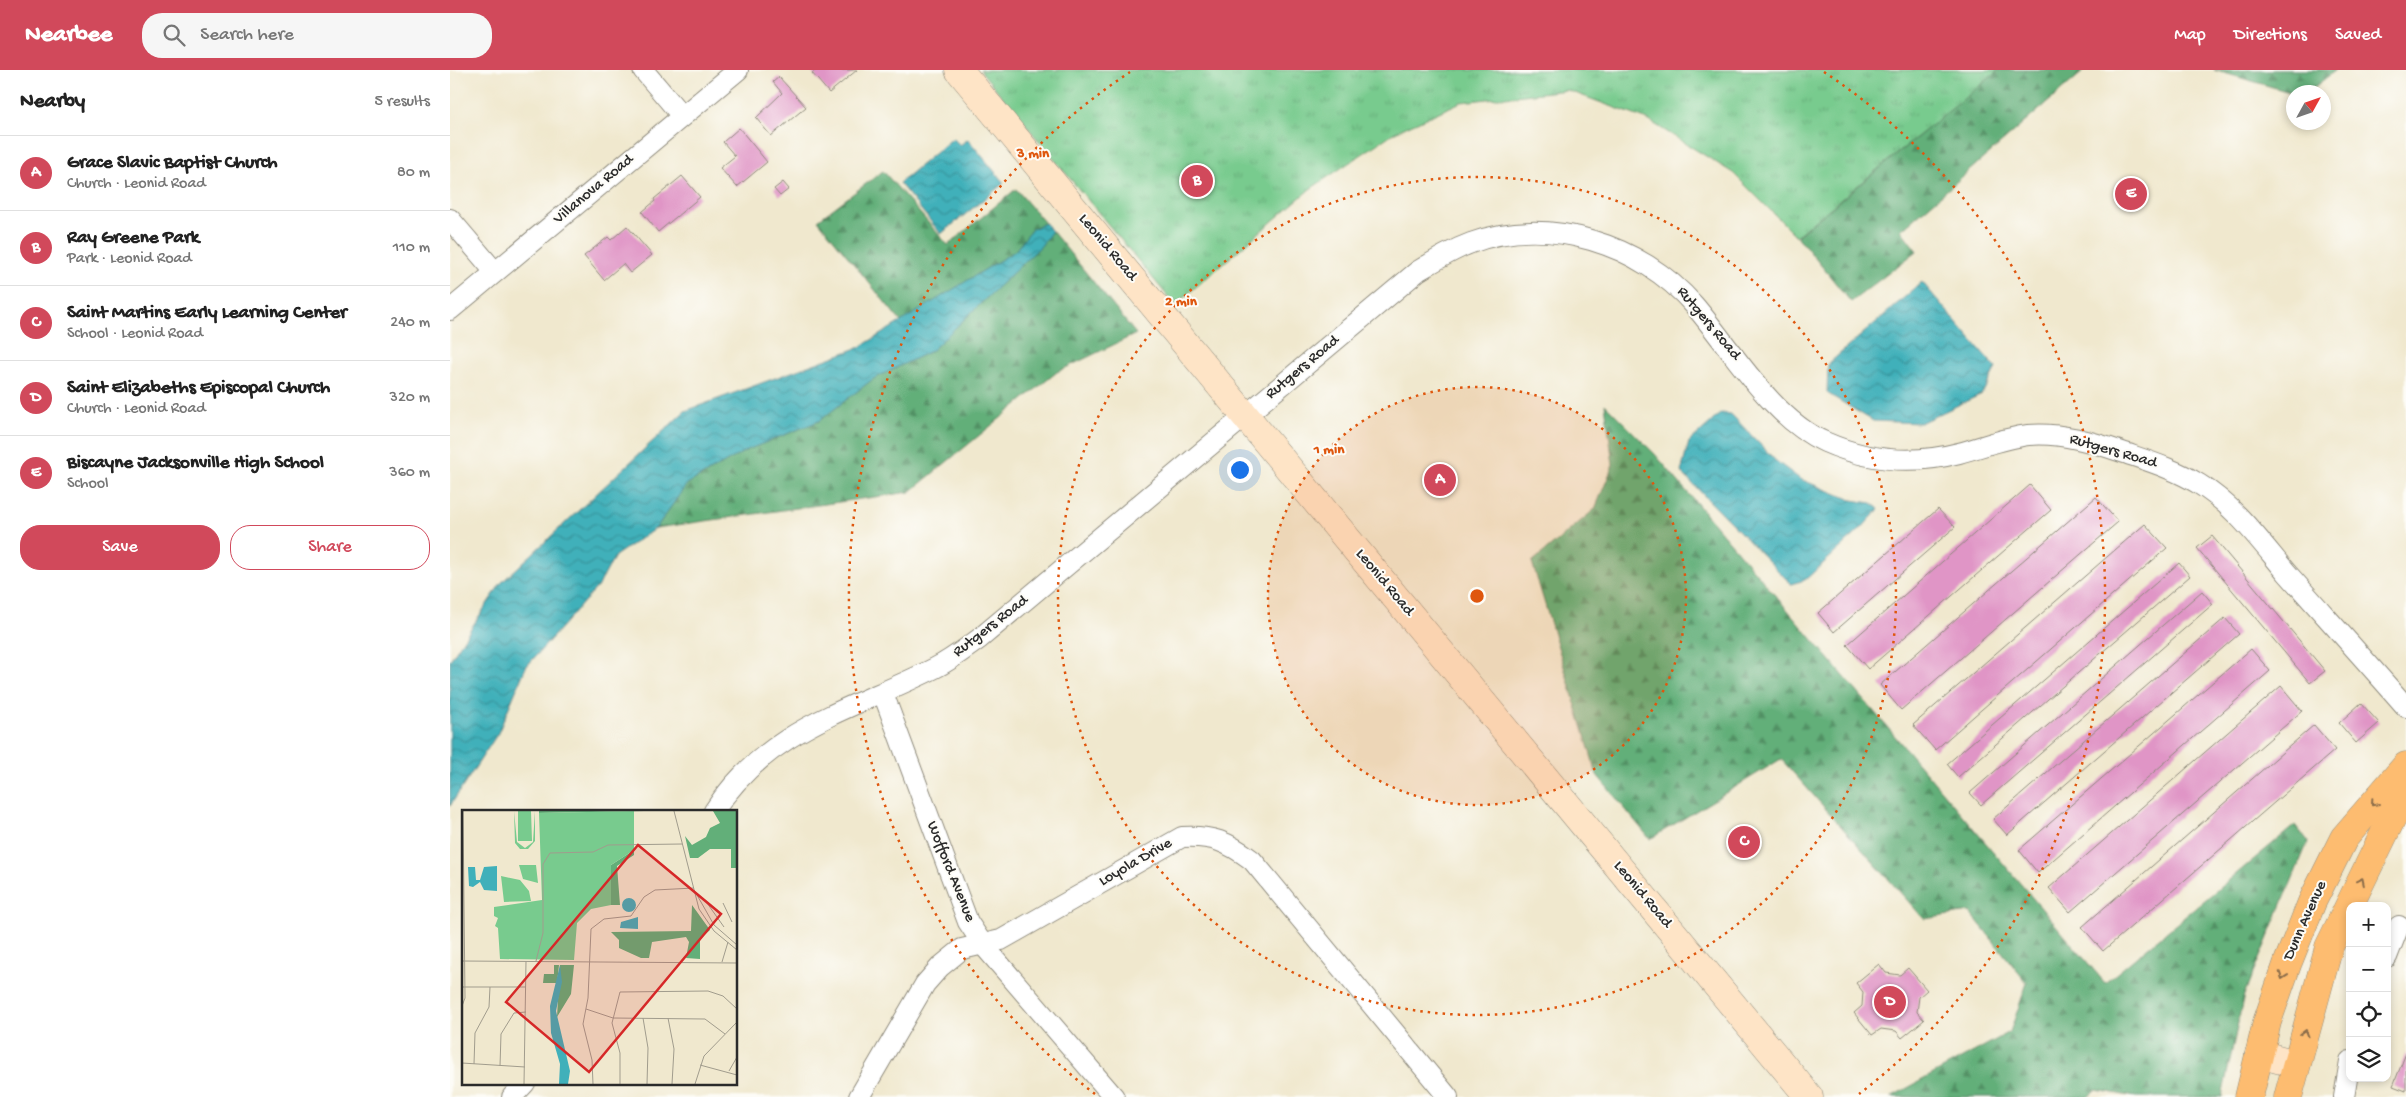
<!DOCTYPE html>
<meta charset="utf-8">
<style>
:root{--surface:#fff;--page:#f6f6f6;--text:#222;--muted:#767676;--line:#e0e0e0;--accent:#d1495b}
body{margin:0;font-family:"Gochi Hand",sans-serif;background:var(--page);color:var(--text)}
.controls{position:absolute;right:15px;bottom:15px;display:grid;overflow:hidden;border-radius:10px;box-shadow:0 2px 8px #0003}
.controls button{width:45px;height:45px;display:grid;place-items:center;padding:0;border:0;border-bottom:1px solid var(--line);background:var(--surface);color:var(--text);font:25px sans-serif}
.compass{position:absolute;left:1836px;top:15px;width:45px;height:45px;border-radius:50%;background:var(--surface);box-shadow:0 2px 8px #0003;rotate:50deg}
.you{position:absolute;left:789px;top:399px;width:18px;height:18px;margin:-12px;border:4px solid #fff;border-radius:50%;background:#1a73e8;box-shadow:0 0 0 8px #1a73e833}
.badge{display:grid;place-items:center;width:32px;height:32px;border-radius:50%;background:var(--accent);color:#fff;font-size:16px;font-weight:700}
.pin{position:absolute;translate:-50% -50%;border:2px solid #fff;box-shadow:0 1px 5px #0006}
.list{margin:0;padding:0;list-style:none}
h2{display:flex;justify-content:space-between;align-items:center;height:65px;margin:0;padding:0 20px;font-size:21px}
h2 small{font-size:16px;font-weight:400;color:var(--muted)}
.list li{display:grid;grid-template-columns:32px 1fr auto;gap:15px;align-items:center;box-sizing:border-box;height:75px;padding:0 20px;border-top:1px solid var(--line)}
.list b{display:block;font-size:19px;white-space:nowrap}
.list p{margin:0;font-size:16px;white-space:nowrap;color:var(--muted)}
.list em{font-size:16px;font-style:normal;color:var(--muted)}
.actions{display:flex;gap:10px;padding:15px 20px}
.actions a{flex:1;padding:11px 0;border:1px solid var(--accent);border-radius:20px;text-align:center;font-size:18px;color:var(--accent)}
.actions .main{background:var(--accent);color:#fff}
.icon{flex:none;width:28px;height:28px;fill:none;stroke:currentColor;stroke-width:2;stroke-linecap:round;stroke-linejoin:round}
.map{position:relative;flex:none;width:1956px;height:1027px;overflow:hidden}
header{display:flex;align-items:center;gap:30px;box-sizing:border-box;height:70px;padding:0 25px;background:var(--accent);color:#fff}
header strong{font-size:24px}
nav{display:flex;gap:28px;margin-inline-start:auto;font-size:18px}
.search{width:350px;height:45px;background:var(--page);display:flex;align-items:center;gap:12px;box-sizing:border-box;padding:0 18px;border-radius:20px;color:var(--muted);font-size:19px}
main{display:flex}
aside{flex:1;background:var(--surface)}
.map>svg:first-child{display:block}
.forest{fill:url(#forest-firs);stroke:#466d52}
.park{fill:url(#park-tufts);stroke:#527b5c}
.water{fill:url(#water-waves);stroke:#366e72}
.building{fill:#e095c6}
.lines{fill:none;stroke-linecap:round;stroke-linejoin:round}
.street-casing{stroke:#8e8a7c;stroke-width:22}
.secondary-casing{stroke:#8e8a7c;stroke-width:29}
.primary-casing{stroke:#8e8a7c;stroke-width:29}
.street{stroke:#fff;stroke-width:20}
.secondary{stroke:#fee4c6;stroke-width:28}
.primary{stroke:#fdbc70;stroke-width:28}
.oneway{stroke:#8a6c4a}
.ring{fill:none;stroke:#df570e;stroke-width:2.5;stroke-dasharray:2.5 5}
.labels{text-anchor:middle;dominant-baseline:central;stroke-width:4;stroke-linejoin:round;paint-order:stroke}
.street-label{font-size:16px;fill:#2b2b2b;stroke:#fdfcf7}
.inset-road{fill:none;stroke:#a19c8d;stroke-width:1}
.view{fill:#d62828;fill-opacity:0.15;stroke:#d62828;stroke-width:2.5}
.inset-edge{fill:none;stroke:#2b2b2b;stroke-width:2.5}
.centre{fill:#df570e;stroke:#fdfcf7;stroke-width:2.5}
.ring-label{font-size:15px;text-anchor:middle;font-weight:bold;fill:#df570e;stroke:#fdfcf7;stroke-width:4;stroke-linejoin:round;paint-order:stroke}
</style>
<header>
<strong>Nearbee</strong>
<div class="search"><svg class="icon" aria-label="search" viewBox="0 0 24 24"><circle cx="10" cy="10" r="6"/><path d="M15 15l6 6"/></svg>Search here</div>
<nav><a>Map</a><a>Directions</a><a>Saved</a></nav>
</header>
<main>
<aside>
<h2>Nearby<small>5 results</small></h2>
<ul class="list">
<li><span class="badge">A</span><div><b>Grace Slavic Baptist Church</b><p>Church · Leonid Road</p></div><em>80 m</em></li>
<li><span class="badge">B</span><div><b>Ray Greene Park</b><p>Park · Leonid Road</p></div><em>110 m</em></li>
<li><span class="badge">C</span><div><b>Saint Martins Early Learning Center</b><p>School · Leonid Road</p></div><em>240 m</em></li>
<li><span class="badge">D</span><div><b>Saint Elizabeths Episcopal Church</b><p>Church · Leonid Road</p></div><em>320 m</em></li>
<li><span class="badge">E</span><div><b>Biscayne Jacksonville High School</b><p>School</p></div><em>360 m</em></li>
</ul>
<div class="actions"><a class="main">Save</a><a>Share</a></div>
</aside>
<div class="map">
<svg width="1956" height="1027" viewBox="0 0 1956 1027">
<defs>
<pattern id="forest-firs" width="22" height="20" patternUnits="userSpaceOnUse" patternTransform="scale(1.25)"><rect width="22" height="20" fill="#62af79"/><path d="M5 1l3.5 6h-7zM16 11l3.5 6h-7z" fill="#518f63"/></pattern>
<pattern id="park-tufts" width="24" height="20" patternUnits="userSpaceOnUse" patternTransform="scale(1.25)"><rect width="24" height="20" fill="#78cb8e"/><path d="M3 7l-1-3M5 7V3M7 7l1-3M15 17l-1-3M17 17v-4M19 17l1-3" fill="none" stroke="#68ae7b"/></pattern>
<pattern id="water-waves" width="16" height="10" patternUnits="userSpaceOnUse" patternTransform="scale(1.25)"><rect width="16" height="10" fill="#40b0ba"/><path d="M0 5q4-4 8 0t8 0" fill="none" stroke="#368f97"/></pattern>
</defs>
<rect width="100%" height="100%" fill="#fdfcf7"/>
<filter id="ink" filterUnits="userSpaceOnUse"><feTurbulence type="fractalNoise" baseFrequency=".02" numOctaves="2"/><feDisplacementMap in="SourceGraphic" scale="10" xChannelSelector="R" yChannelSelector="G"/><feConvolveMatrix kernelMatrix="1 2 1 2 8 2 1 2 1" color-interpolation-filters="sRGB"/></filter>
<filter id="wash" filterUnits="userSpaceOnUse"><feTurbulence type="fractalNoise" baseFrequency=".0096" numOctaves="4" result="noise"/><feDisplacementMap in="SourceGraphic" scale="20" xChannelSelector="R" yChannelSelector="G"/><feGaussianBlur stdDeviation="1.12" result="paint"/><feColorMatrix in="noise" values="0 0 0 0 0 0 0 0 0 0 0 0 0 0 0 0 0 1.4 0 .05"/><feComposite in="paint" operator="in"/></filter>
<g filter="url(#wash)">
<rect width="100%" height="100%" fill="#f0e8ce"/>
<g class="forest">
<path d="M1549,0H1635L1451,160L1467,181L1401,232L1347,166Z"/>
<path d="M1764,0H1886L1858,22L1843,23Z"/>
<path d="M433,101L498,175L566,119L595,153L582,159L565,181L451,252L368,150Z"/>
<path d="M602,161L686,264L607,302L460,422L206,458L237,414L297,380L369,351L423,309L481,281L591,176Z"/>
<path d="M1155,334L1204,383L1655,913L1845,755L1858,772L1794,925L1772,1027H1686L1646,1020L1638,1027H1441L1560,962L1577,913L1520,842L1474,849L1331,689L1200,769L1147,705L1082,492L1145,439L1163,395Z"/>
</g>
<path class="park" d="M530,0H1549L1346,166L1283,103L1198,50L1117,20L1011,32L945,62L860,119L725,235Z"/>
<g class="water">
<path d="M503,68L510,75L518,69L554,113L491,164L449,113Z"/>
<path d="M595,153L602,161L591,176L481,281L423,309L369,351L297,380L237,414L206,458L165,486L149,515L76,597L48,663L0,736V590L51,513L235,341L410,277L565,181L582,159Z"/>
<path d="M1472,212L1546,298L1532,324L1470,353L1423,351L1377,323L1378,294Z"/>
<path d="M1271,343L1281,344L1326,391L1350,409L1402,430L1422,433L1429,439L1408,462L1355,510L1341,514L1231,402L1239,372Z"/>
</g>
<g id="blocks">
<g class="building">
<path d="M366,0H407L379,23L362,3Z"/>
<path d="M329,7L356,37L321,66L306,48L332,23L323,12Z"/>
<path d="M289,58L317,92L287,117L270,98L285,86L273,72Z"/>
<path d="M232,106L250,127L208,162L192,142L205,131L204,129Z"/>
<path d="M333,112L339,119L330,126L324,119Z"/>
<path d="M177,156L202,185L180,203L173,194L154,210L134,186L158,167L161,170Z"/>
<path d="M1580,415L1601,440L1418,599L1397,575Z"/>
<path d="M1646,427L1668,452L1451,640L1430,615Z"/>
<path d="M1488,439L1505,457L1384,562L1368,543Z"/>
<path d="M1695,454L1717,478L1485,680L1463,655Z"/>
<path d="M1762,466L1875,601L1860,613L1747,478Z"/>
<path d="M1729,493L1740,506L1508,707L1497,694Z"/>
<path d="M1752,521L1763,534L1531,735L1520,723Z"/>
<path d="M1775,548L1789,564L1557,765L1543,749Z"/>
<path d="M1801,579L1820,601L1588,803L1569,780Z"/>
<path d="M1831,616L1852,641L1620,842L1599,818Z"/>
<path d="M1911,633L1929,653L1906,673L1889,653Z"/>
<path d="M1864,655L1885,680L1653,881L1632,857Z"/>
<path d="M1429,894L1436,903L1450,905L1458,898L1477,920L1469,927L1467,942L1474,950L1452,968L1446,961L1431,959L1422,965L1404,943L1412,936L1413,922L1406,913Z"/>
<path d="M1956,983V1021L1943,1016Z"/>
</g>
</g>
</g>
<g filter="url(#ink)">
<use href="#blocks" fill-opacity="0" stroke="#8e8a7c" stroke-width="1"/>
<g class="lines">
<defs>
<g id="street">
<path d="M193,0L232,46"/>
<path d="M0,149L45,202"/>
<path d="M0,240L288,0"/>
<path d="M433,623L518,852L534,876L664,1027"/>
<path d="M264,741C319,657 402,640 485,598C501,590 515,579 529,569L968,201C986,190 1002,180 1021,173C1098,144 1191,174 1244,235C1281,278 1322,349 1375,372C1418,391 1463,395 1509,383C1532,377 1554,368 1578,365C1610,362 1643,372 1672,382C1698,391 1725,399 1749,414C1785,436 1810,471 1837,503C1877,548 1917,592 1956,637"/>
<path d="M1937,887L1949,856"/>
<path d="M62,1027L75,1013"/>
<path d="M409,1027L475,914L490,897L512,879L551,870L732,767C762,765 778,772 802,790L998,1027"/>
<path d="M1894,1027L1900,991"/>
</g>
<g id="secondary">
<path d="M509,0L1359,1027"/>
<path d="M1809,984L1846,994"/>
</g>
<g id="primary">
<path d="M1799,1027L1817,952L1838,892L1862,832L1894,768L1956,696"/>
<path d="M1838,1027L1879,877L1956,719"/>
</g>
</defs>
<use href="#street" class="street-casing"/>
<use href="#secondary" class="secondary-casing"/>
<use href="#primary" class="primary-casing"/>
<use href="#street" class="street"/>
<use href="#secondary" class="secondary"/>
<use href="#primary" class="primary"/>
</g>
<defs><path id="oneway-chevron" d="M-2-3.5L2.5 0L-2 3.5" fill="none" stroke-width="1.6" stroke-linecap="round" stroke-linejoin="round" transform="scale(1.25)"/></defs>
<g class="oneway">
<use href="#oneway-chevron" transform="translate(1924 733) rotate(131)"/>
<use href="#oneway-chevron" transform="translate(1911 811) rotate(-64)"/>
<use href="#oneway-chevron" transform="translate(1833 906) rotate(109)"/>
<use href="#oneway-chevron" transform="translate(1855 963) rotate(-74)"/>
</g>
</g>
<circle cx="1027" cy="526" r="209" fill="#df570e" fill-opacity=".12"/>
<g class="ring">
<circle cx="1027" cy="526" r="209"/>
<circle cx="1027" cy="526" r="419"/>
<path d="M645 1024A628 628 0 0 1 680 2M1374 2A628 628 0 0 1 1409 1024"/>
</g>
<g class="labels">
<g class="street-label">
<text transform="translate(144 120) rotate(-40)">Villanova Road</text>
<text transform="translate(657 178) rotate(50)">Leonid Road</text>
<text transform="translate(1258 254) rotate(50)">Rutgers Road</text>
<text transform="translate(853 298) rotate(-40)">Rutgers Road</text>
<text transform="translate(1663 382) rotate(16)">Rutgers Road</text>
<text transform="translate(934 513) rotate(50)">Leonid Road</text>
<text transform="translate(541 557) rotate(-38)">Rutgers Road</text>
<text transform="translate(686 793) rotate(-30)">Loyola Drive</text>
<text transform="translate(500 802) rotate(68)">Wofford Avenue</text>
<text transform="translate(1192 825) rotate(50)">Leonid Road</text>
<text transform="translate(1856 851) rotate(-66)">Dunn Avenue</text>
</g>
</g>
<g transform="translate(12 740)">
<rect width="275" height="275" fill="#f0e8ce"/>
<path d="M52,1L55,32L63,38L71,32L73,1V31L66,39H58L53,33ZM56,1H69L70,31H56ZM57,55H74L76,73L61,69ZM39,66L58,70L67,81L69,91L42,92Z" fill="#78cb8e"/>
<path d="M77,1H182L77,3ZM251,1H275V58H269V39H248L236,48H228L223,26L230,35L244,27L248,18L258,13ZM172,40V45L155,56L158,95H149V55ZM230,95L248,120L238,129V149L224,148L227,132L224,127L190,132L187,148H179L157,138V130L149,122L229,121ZM92,155H97L95,173H81L82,164H92ZM98,155H112L109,184L95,207Z" fill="#62af79"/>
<path d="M172,1V40L149,55V95L129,99L115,113L112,150L38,149L36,118L33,116L36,108L32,106V97L80,90L77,3Z" fill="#78cb8e"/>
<path d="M35,56V81L22,80L18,72L11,77L7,76L6,57H13L14,70H18L22,57ZM160 95a7 7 0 1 1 14 0a7 7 0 1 1-14 0ZM176,107V119L158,118L159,112ZM98,155L100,172L94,201L108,261L106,274H97L98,254L89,223L88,196Z" fill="#40b0ba"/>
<path class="inset-road" d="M212,1L237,99L252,121L275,140M235,85L252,115L275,135M245,93L262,117M261,93L270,112M0,151L275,153M74,151L81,123V54L88,43L131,42L146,35L220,34M260,152L266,132M0,177H64M0,196L3,188L1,1M124,199L151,208L243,209L263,224M181,208L186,238L185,274M206,208L212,239L210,274M0,253L63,257M12,254L13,223L27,197L28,177M238,255L275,265M38,256L39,224L52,203L64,202M267,261L275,247M62,274L64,151M131,274L130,250L121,214L126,188L129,119L142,109L169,106L182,87L193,80L232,78M158,274V243L150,213L158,182L246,181L261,186L275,199M233,274L242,246L275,212"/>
<path class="view" d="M176,35L259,104L127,262L44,192Z"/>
<rect width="275" height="275" class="inset-edge"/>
</g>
<circle cx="1027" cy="526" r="8" class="centre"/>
<g class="ring-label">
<text x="583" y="87">3 min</text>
<text x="731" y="235">2 min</text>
<text x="879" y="383">1 min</text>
</g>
</svg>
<div class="controls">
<button>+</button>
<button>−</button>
<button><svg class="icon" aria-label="locate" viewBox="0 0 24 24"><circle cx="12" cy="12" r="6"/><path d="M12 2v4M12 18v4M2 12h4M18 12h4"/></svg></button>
<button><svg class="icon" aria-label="layers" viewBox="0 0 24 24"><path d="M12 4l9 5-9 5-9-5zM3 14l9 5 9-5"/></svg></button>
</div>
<svg class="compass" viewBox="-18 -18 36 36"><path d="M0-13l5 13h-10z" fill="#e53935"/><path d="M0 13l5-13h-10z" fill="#767676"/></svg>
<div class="you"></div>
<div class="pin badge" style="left:990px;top:410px">A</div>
<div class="pin badge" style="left:747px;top:111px">B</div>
<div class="pin badge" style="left:1294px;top:772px">C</div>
<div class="pin badge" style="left:1440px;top:932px">D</div>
<div class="pin badge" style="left:1681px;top:124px">E</div>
</div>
</main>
